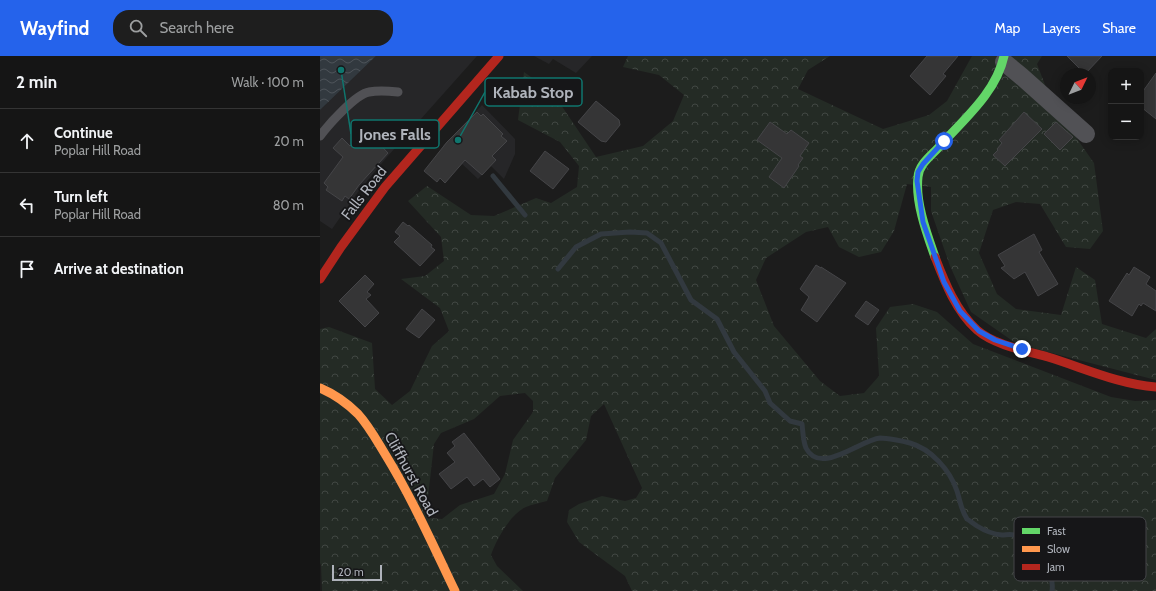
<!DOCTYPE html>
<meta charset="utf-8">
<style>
:root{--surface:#151515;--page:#1e1e1e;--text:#f1f3f6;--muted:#9d9fa0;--line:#343434;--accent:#2563eb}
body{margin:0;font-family:Cabin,sans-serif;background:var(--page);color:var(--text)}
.controls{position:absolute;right:12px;top:12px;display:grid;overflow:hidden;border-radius:8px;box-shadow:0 2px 10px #0003}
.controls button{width:36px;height:36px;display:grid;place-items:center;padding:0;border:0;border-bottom:1px solid var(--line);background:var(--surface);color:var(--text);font:20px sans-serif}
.compass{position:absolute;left:740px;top:12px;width:36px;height:36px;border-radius:50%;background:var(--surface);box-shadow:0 2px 10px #0003;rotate:47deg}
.scale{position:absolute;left:12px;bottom:10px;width:50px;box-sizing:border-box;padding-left:4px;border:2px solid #afb3bb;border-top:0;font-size:11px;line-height:14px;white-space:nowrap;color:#afb3bb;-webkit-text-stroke:3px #161618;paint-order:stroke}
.stop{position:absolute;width:12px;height:12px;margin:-9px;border:3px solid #2563eb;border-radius:50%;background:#fff}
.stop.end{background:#2563eb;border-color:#fff;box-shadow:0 1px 4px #0008}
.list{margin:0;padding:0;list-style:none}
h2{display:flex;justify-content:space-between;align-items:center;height:52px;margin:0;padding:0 16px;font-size:17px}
h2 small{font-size:13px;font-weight:400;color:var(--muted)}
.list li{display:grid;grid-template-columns:26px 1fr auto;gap:12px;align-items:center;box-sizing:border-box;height:64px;padding:0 16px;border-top:1px solid var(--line)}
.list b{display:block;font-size:15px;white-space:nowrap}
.list p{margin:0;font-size:13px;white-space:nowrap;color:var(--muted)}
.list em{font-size:13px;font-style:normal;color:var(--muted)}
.icon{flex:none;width:22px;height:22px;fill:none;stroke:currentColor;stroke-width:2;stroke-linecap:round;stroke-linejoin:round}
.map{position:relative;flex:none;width:836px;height:535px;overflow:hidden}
header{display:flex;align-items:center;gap:24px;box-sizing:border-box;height:56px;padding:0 20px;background:var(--accent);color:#fff}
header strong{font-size:19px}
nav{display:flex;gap:22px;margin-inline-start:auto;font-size:14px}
.search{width:280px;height:36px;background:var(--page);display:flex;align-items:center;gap:10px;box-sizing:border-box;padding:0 14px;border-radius:16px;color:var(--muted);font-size:15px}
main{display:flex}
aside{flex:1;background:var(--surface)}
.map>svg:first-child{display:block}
.built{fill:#262628}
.forest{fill:url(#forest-crowns);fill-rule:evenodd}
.water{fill:url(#water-waves)}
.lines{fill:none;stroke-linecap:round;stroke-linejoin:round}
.stream{stroke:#32393f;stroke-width:5}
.building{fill:#353536;stroke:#454548}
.lane{stroke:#515155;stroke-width:9}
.street{stroke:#515155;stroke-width:18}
.fast{stroke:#63d668;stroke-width:9}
.slow{stroke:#ff974d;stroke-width:9}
.jam{stroke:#b3261e;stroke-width:9}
.route{stroke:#2563eb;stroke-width:5}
.labels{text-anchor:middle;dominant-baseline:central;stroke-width:3.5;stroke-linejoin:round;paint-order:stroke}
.street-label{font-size:15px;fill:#afb3bb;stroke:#161618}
.key{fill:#161618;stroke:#444549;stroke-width:1}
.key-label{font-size:11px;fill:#afb3bb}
.leader{fill:none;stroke:#0f766e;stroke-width:1.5}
.callout-dot{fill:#0f766e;stroke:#161618;stroke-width:1.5}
.callout{fill:#161618;stroke:#0f766e;stroke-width:1.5}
.callout-label{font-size:16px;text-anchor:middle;font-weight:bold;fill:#afb3bb}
</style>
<header>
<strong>Wayfind</strong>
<div class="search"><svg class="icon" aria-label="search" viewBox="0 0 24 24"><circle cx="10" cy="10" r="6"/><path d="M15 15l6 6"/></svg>Search here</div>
<nav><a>Map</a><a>Layers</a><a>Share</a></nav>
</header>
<main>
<aside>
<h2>2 min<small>Walk · 100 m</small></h2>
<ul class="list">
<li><svg class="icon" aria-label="ahead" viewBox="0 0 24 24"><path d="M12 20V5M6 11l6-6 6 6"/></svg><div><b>Continue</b><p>Poplar Hill Road</p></div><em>20 m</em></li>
<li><svg class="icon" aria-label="left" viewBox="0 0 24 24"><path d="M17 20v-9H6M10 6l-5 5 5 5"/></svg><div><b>Turn left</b><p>Poplar Hill Road</p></div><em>80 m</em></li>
<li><svg class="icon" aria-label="arrive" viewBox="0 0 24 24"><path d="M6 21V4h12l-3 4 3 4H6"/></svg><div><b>Arrive at destination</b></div></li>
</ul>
</aside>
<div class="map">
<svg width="836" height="535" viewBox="0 0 836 535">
<defs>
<pattern id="forest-crowns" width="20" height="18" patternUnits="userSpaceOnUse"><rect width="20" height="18" fill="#242b25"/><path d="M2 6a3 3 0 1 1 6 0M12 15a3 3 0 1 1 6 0" fill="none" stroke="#414743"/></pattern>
<pattern id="water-waves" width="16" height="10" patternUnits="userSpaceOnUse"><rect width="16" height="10" fill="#32393f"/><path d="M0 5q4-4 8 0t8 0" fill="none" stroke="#4d5359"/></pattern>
</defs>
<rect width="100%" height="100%" fill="#1c1c1c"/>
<g class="built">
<path d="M56,0H157L67,101L38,136L12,173L0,165V54Z"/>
<path d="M214,0H272L256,17L233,3L229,8Z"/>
<path d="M162,49L195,83V98L184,123L171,110L158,123L123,90Z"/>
</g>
<path class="forest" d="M308,0H510L488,14L478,33L563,73L609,59L627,45L652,0H722L717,8L732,47L774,107L783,175L770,193L746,191L720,148L696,146L673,154L659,197L677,238L696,253L741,259L756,211L775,224L782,268L826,282L836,273V324L697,288L651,256L630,210L611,155V131L587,128L574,175L561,196L539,201L519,191L508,171L486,176L446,202L436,224L454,270L500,325L520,340L544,337L559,320L556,272L570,251L593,248L617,256L653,288L791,341L815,345L836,344V535H312L305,520L259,486L247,466L249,454L259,448L282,440L305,445L316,442L322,432L284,348L271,360L266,384L235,422L227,445C220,447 213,448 206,451C191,457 176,484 171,499L177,510L203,535H2L1,509L0,507V273L9,271L52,287L55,333L72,349L90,335L112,290L129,275L120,252L81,223L105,220L124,205L121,181L88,145L107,130L151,159L174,160L216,142L231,147L257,131L259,110L240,86L198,64L204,16L233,37L276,101L323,90L353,65L364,39L339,19L303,11ZM205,337L213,345V356L193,384L185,418L174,438L140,449L122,463L110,462L107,450L114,388L121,377L154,363L180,340Z"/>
<path class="water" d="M0,0H56L0,54Z"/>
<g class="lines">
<g class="stream">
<path d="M173,120L205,159"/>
<path d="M238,213L256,191L281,178L310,176L327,177L341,187L371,244L397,263L414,296L445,335L450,347L470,365L482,368C483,376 483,385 486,392C500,420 540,384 560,382C567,382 583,385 590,387C611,393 630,414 637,435C640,444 641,454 647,463C650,465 654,468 657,470C665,475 672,478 682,479C686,479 690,478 694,479C714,483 735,515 732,535"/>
</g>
</g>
<g class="building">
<path d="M607,0H638L623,18L626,20L610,39L590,20Z"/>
<path d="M747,0H782L765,18Z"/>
<path d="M836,17V63L821,51V38Z"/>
<path d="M276,45L299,64L300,69L286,86L281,85L258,66Z"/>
<path d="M157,56L161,60L163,58L183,78L181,80L187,85L172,100L176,104L162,119L145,104L125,127L120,122L117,126L104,115L127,86Z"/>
<path d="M704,56L722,73L685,110L673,99L678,94L677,93L682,87L679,84Z"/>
<path d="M450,66L467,78L471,74L489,87L480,100L483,102L478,109L479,110L464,132L449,121L462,102L437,84Z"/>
<path d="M736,66L753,81L740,94L724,78Z"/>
<path d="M44,75L48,79L49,77L68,97L39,129L29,143L25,140L22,145L6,134L8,131L4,127L23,101L13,92L22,82L30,90Z"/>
<path d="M225,95L249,113L233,133L210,115Z"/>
<path d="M83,166L88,170L89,169L112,189L111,191L115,194L100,210L74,186L80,180L75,176Z"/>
<path d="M714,178L722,194L719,196L738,228L718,240L705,216L694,223L681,212L685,210L678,199Z"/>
<path d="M496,209L501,212V211L526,227L497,266L481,254L489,241L480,233Z"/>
<path d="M814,211L830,221L826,228L836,235V255L823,247L821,250L819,248L812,260L789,245L807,217L809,219Z"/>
<path d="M45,219L54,228L47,236L51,239L46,243L59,257L45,271L19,245Z"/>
<path d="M546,245L559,254L548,269L535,260Z"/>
<path d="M102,253L115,264L99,282L86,273Z"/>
<path d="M144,377L180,423L170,431L163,423L154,430L147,421L131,433L119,418L135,406L127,397L135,390L132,386Z"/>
</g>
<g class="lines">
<path class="lane" d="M0,80C9,68 36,38 49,36C59,34 69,35 78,36"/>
<path class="street" d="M684,6L701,20L766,78"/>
<path class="fast" d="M615,201C607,178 595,146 598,121C599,108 611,100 619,91C643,64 676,37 684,0"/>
<path class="slow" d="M0,332C14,338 27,347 38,358C49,370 57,385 65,398C92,442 113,489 135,535"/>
<g class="jam">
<path d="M615,201C625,227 636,255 657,274C674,289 706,295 728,301C764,312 798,328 836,331"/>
<path d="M0,223L21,191L65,131L179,0"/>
</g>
</g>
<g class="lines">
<path class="route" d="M624,85L603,108L598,116L597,125L603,166L624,226L640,255L659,275L675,284L702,293"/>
</g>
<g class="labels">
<g class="street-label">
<text transform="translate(44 137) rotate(-52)">Falls Road</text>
<text transform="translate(91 418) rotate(61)">Cliffhurst Road</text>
</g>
</g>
<rect x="694" y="461" width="132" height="64" rx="6" class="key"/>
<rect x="702" y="472" width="18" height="6" fill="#63d668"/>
<rect x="702" y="490" width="18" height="6" fill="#ff974d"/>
<rect x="702" y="508" width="18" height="6" fill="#b3261e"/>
<g class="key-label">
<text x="727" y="479">Fast</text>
<text x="727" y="497">Slow</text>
<text x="727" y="515">Jam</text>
</g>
<path class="leader" d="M138 84L165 36M21 14L31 78"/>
<g class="callout-dot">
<circle cx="138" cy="84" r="4"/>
<circle cx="21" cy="14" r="4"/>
</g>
<g class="callout">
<rect x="165" y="22" width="97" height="28" rx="4"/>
<rect x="31" y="64" width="88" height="28" rx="4"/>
</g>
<g class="callout-label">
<text x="213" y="42">Kabab Stop</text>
<text x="75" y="84">Jones Falls</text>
</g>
</svg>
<div class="controls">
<button>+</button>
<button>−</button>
</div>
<svg class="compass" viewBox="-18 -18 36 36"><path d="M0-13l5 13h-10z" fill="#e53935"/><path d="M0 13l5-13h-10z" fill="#9d9fa0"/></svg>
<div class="scale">20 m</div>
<div class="stop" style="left:624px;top:85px"></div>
<div class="stop end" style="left:702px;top:293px"></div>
</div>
</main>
